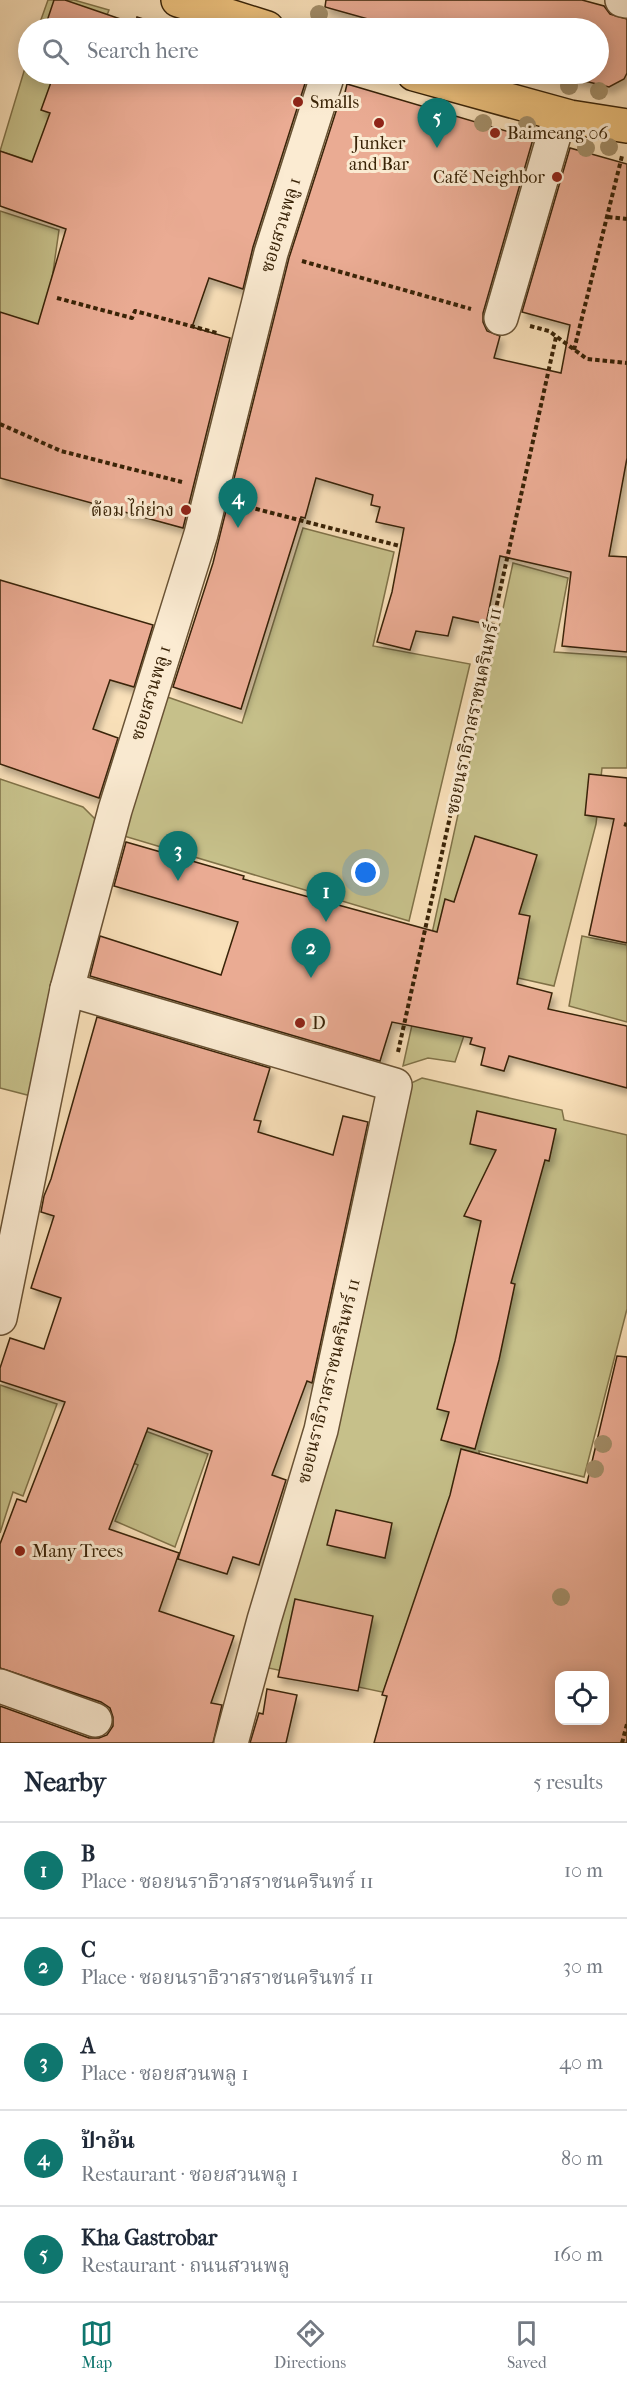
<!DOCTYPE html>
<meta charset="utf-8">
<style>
:root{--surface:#fff;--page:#f2f2f3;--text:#1f2937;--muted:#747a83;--line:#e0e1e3;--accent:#0f766e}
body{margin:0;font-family:"IM FELL French Canon","Noto Serif Thai",serif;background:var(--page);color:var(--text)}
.controls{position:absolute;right:18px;bottom:18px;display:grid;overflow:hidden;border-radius:12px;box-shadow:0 3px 15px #0003}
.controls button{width:54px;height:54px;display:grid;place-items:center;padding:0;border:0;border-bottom:2px solid var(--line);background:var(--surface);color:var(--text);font:30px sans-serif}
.you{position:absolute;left:366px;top:873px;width:21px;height:21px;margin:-15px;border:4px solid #fff;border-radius:50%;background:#1a73e8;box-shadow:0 0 0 9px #1a73e833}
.badge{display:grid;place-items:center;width:39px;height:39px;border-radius:50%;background:var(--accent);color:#fff;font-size:20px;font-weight:700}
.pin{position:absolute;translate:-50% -50px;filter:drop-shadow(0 2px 3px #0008)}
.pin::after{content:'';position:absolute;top:32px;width:21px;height:18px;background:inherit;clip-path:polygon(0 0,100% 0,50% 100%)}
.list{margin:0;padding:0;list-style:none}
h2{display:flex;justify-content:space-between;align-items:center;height:78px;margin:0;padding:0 24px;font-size:26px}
h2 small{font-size:20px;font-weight:400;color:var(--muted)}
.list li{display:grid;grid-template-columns:39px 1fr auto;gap:18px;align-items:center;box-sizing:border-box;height:96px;padding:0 24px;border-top:2px solid var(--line)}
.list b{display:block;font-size:22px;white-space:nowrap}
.list p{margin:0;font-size:20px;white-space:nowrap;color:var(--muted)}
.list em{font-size:20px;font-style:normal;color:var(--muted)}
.icon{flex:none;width:33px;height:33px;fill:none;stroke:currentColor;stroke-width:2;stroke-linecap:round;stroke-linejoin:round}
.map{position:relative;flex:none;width:627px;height:1743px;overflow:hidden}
.search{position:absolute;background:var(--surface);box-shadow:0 3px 15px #0003;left:18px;right:18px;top:18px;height:66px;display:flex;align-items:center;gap:15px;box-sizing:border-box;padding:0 21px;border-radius:33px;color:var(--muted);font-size:22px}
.sheet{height:558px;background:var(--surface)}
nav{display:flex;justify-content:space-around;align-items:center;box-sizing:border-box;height:84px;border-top:2px solid var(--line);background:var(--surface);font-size:16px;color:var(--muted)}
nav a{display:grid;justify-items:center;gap:3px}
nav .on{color:var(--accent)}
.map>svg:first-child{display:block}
.green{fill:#c6c08a;stroke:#807248;stroke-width:1.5}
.building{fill:#eaab93;stroke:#392307;stroke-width:1.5;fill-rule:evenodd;filter:url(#shadow)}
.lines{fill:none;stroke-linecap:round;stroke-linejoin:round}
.minor-casing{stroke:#695234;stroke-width:36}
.major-casing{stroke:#392307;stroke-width:36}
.path{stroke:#392307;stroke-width:4;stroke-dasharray:4.5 3;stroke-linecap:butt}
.minor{stroke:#fbebd2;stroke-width:33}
.major{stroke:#ecc07c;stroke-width:33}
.tree{fill:#a38e69}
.poi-dot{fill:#8f2418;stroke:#fbebd2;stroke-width:2}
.labels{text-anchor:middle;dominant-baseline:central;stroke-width:6;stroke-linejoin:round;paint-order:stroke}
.poi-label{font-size:18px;fill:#392307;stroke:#fbebd2;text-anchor:start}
.street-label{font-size:18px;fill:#392307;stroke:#fbebd2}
</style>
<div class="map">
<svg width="627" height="1743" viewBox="0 0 627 1743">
<defs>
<filter id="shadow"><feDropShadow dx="3.5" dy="6" stdDeviation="3" flood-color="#0004"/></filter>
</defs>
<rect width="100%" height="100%" fill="#f9e0b9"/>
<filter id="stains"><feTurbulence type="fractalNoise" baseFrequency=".00333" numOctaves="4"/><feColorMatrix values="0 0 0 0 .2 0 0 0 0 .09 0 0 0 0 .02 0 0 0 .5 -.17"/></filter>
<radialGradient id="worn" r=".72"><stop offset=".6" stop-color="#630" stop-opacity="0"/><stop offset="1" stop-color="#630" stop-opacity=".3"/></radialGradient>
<g class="green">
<path d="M48,0H74L109,10L102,28H38Z"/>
<path d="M28,58V74H86L51,168L0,151Z"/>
<path d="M0,211L59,230L50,293L33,347L0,412Z"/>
<path d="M303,528L394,552L373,646L470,664L409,921L124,836L156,693L242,723Z"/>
<path d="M513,563L568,578L554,652L627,657V768H602L596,824L554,986L486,971L455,1062L428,1058L403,1066Z"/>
<path d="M0,779L83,807L101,825L35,1097L0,1088Z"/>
<path d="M582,936L627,945V1022L569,1006Z"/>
<path d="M422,1078L562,1110L564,1120L627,1135V1309L584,1477L479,1451L483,1519L396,1695L259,1666L409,1084Z"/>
<path d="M0,1385L57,1404L23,1496L13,1492L0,1533Z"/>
<path d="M129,1425L208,1454L175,1547L115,1521L138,1465L118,1456Z"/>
</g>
<g class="building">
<path d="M54,0H65L135,24L137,17L171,28H68L47,21Z"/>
<path d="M326,0H582L604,6L610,14L627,19V73L624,79L609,87L556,74H598V28H400L325,7Z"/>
<path d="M54,74H308L253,247L243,289L209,278L192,327L230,338L183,528L0,478V312L38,324L66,229L0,206V151L32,162L50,113L41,110Z"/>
<path d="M347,84L533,139L483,313V322L487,331L500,336L494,358L561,373L570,325L522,312L570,148L627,164V458L609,556L627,557V652L562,646L571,572L500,556L486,624L453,617L448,636L416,631L410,650L377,642L392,592L404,528L376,522L380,507L371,505L373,495L316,478L305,518L301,517L241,709L173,687L213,563L289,258L340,99L343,101Z"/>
<path d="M0,580L153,625L134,687L110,680L93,729L118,738L99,798L0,764Z"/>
<path d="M589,774L627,778V943L589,935L614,819L585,815Z"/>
<path d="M475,836L537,855L519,914L530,916L517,984L552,993L548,1009L627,1026V1088L509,1056L504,1071L481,1065L485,1048L470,1044L472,1038L392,1022L380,1061L90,976L100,936L221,975L238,922L114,886L126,842L244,876L243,879L437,932L445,899L454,902Z"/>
<path d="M97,1017L270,1068L254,1120L261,1121L258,1132L333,1155L343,1116L368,1122L312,1383L307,1381L272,1475L286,1480L259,1565L233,1557L227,1574L178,1559L212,1451L148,1428L109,1529L179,1553L159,1611L234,1636L211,1703L222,1705L213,1743H0V1706L89,1738H99L107,1735L113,1726V1717L110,1708L101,1702L0,1668V1544L17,1499L26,1502L65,1402L0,1381V1368L10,1338L44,1349L61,1298L31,1288L54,1216L41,1212L44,1196L51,1179Z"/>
<path d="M477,1111L556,1129L549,1161L545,1160L511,1283L515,1284L499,1360L475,1449L441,1440L449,1412L437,1409L455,1341L481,1221L464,1216L496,1150L470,1144Z"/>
<path d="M617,1356L627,1357V1743H374L387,1696L382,1695L450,1495L461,1449L587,1483ZM560,1676H604V1720H560Z"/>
<path d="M336,1510L392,1523L385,1558L327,1545Z"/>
<path d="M295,1599L373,1616L358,1691L278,1677Z"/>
<path d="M267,1689L297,1695L286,1743H250L259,1713L263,1714Z"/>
</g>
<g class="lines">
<defs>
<g id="minor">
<path d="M622,0L627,1"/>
<path d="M501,318L560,115"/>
<path d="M67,989L395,1085L321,1430L264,1620L231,1743"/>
<path d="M0,1318L67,989L115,810L201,534L271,253L328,74"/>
<path d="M0,1686L95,1720"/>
</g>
<g id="major">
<path d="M178,0L267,28"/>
<path d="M414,74L570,117L627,126"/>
</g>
</defs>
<use href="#minor" class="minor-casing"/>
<use href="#major" class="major-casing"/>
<g class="path">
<path d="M608,217L627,219"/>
<path d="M302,261L471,309"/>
<path d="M57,298L132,318L135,311L217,333"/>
<path d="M530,326L549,331L587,359L627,363"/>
<path d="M574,350L622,156"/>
<path d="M0,424L61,451L182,482"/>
<path d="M241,505L400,546"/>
<path d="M624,824L627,825"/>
<path d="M398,1052L556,337"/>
<path d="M622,1743L627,1724"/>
</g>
<use href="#minor" class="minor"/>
<use href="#major" class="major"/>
</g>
<g class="tree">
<circle cx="319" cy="14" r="9"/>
<circle cx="569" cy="86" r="9"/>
<circle cx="599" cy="91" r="9"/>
<circle cx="483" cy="123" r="9"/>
<circle cx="527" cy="125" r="9"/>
<circle cx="609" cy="147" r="9"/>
<circle cx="586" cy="148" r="9"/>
<circle cx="603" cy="1444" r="9"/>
<circle cx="595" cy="1469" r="9"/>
<circle cx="561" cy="1597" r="9"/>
</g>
<g class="poi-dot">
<circle cx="298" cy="102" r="6"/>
<circle cx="379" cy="123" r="6"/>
<circle cx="495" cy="133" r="6"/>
<circle cx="557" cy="177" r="6"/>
<circle cx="186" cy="510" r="6"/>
<circle cx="300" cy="1023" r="6"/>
<circle cx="20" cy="1551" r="6"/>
</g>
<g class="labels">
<g class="poi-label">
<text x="310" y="102">Smalls</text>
<text x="507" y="133">Baimeang 06</text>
<text x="379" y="143" text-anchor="middle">Junker<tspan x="379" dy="21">and Bar</tspan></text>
<text x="545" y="177" text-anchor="end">Café Neighbor</text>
<text x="174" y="510" text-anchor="end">ต้อม ไก่ย่าง</text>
<text x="312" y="1023">D</text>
<text x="32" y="1551">Many Trees</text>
</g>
<g class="street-label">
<text transform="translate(281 225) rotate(-73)">ซอยสวนพลู 1</text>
<text transform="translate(151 693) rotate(-73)">ซอยสวนพลู 1</text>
<text transform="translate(474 711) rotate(-78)">ซอยนราธิวาสราชนครินทร์ 11</text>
<text transform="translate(329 1381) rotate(-76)">ซอยนราธิวาสราชนครินทร์ 11</text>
</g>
</g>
<rect width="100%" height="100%" filter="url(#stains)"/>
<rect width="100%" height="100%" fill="url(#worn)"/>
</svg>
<div class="controls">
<button><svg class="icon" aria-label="locate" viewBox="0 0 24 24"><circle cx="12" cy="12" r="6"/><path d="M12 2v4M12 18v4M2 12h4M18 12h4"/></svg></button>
</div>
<div class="you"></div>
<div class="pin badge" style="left:326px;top:922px">1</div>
<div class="pin badge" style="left:311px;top:978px">2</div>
<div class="pin badge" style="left:178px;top:881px">3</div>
<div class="pin badge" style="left:238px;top:528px">4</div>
<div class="pin badge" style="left:437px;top:148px">5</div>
<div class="search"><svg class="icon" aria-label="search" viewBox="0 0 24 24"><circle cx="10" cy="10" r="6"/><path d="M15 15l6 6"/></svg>Search here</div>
</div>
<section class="sheet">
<h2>Nearby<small>5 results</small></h2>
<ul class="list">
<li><span class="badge">1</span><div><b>B</b><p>Place · ซอยนราธิวาสราชนครินทร์ 11</p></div><em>10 m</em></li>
<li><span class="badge">2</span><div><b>C</b><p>Place · ซอยนราธิวาสราชนครินทร์ 11</p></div><em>30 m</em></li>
<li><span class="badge">3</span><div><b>A</b><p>Place · ซอยสวนพลู 1</p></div><em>40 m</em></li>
<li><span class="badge">4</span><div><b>ป้าอ้น</b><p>Restaurant · ซอยสวนพลู 1</p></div><em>80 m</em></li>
<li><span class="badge">5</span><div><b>Kha Gastrobar</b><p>Restaurant · ถนนสวนพลู</p></div><em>160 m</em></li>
</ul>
</section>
<nav>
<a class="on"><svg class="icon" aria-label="map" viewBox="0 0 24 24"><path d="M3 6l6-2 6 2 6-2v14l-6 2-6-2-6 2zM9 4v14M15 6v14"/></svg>Map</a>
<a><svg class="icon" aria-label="directions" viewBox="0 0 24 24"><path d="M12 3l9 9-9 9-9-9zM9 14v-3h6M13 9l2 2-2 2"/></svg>Directions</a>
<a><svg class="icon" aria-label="saved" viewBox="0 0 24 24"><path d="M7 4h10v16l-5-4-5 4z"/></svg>Saved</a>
</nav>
